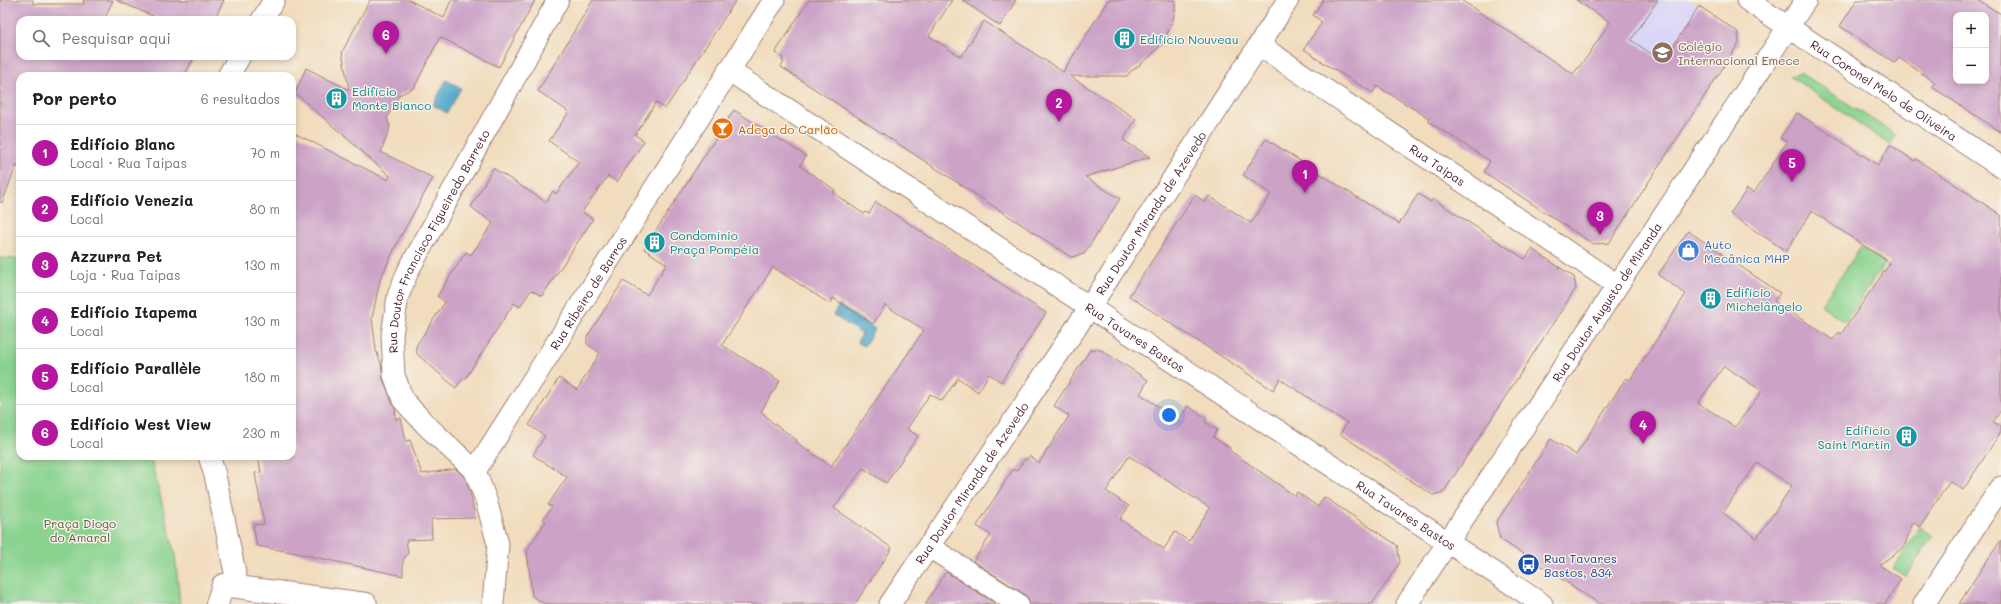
<!DOCTYPE html>
<html lang="pt">
<meta charset="utf-8">
<style>
:root{--surface:#fff;--page:#f6f6f6;--text:#202124;--muted:#757577;--line:#e0e0e0;--accent:#b5179e}
body{margin:0;font-family:Mali,sans-serif;background:var(--page);color:var(--text)}
.controls{position:absolute;right:12px;top:12px;display:grid;overflow:hidden;border-radius:8px;box-shadow:0 2px 6px #0003}
.controls button{width:36px;height:36px;display:grid;place-items:center;padding:0;border:0;border-bottom:1px solid var(--line);background:var(--surface);color:var(--text);font:20px sans-serif}
.you{position:absolute;left:1169px;top:415px;width:14px;height:14px;margin:-10px;border:3px solid #fff;border-radius:50%;background:#1a73e8;box-shadow:0 0 0 6px #1a73e833}
.badge{display:grid;place-items:center;width:26px;height:26px;border-radius:50%;background:var(--accent);color:#fff;font-size:13px;font-weight:700}
.pin{position:absolute;translate:-50% -33px;filter:drop-shadow(0 1px 2px #0008)}
.pin::after{content:'';position:absolute;top:21px;width:14px;height:12px;background:inherit;clip-path:polygon(0 0,100% 0,50% 100%)}
.list{margin:0;padding:0;list-style:none}
h2{display:flex;justify-content:space-between;align-items:center;height:52px;margin:0;padding:0 16px;font-size:17px}
h2 small{font-size:13px;font-weight:400;color:var(--muted)}
.list li{display:grid;grid-template-columns:26px 1fr auto;gap:12px;align-items:center;box-sizing:border-box;height:56px;padding:0 16px;border-top:1px solid var(--line)}
.list b{display:block;font-size:15px;white-space:nowrap}
.list p{margin:0;font-size:13px;white-space:nowrap;color:var(--muted)}
.list em{font-size:13px;font-style:normal;color:var(--muted)}
.icon{flex:none;width:22px;height:22px;fill:none;stroke:currentColor;stroke-width:2;stroke-linecap:round;stroke-linejoin:round}
.map{position:relative;flex:none;width:2001px;height:604px;overflow:hidden}
.search{position:absolute;background:var(--surface);box-shadow:0 2px 6px #0003;left:16px;top:16px;width:280px;height:44px;display:flex;align-items:center;gap:10px;box-sizing:border-box;padding:0 14px;border-radius:12px;color:var(--muted);font-size:15px}
.panel{position:absolute;background:var(--surface);box-shadow:0 2px 6px #0003;left:16px;top:72px;width:280px;height:388px;border-radius:12px}
.map>svg:first-child{display:block}
.built{fill:#dad6f7}
.green{fill:#89d38f;stroke:#6a795d}
.water{fill:#4da6ca;stroke:#4c627a}
.building{fill:#cca3c7;fill-rule:evenodd}
.lines{fill:none;stroke-linecap:round;stroke-linejoin:round}
.minor-casing{stroke:#9e7e74;stroke-width:23}
.tertiary-casing{stroke:#9e7e74;stroke-width:24}
.minor{stroke:#fff;stroke-width:21}
.tertiary{stroke:#fff;stroke-width:22}
.labels{text-anchor:middle;dominant-baseline:central;stroke-width:3;stroke-linejoin:round;paint-order:stroke}
.culture-label{font-size:12px;fill:#0d838f;stroke:#f7f3e8;text-anchor:start}
.education-label{font-size:12px;fill:#785e54;stroke:#f7f3e8;text-anchor:start}
.street-label{font-size:12px;fill:#4a1f2b;stroke:#f7f3e8}
.food-label{font-size:12px;fill:#c56008;stroke:#f7f3e8;text-anchor:start}
.shop-label{font-size:12px;fill:#366cbe;stroke:#f7f3e8;text-anchor:start}
.park-label{font-size:12px;fill:#5d5549;stroke:#f7f3e8}
.transit-label{font-size:12px;fill:#164399;stroke:#f7f3e8;text-anchor:start}
</style>
<div class="map">
<svg width="2001" height="604" viewBox="0 0 2001 604">
<rect width="100%" height="100%" fill="#f7f3e8"/>
<filter id="ink" filterUnits="userSpaceOnUse"><feTurbulence type="fractalNoise" baseFrequency=".025" numOctaves="2"/><feDisplacementMap in="SourceGraphic" scale="8" xChannelSelector="R" yChannelSelector="G"/><feConvolveMatrix kernelMatrix="1 2 1 2 8 2 1 2 1" color-interpolation-filters="sRGB"/></filter>
<filter id="wash" filterUnits="userSpaceOnUse"><feTurbulence type="fractalNoise" baseFrequency=".012" numOctaves="4" result="noise"/><feDisplacementMap in="SourceGraphic" scale="16" xChannelSelector="R" yChannelSelector="G"/><feGaussianBlur stdDeviation="0.9" result="paint"/><feColorMatrix in="noise" values="0 0 0 0 0 0 0 0 0 0 0 0 0 0 0 0 0 1.4 0 .05"/><feComposite in="paint" operator="in"/></filter>
<g filter="url(#wash)">
<rect width="100%" height="100%" fill="#f1dcbd"/>
<path class="built" d="M1625,0H1690L1738,32L1739,43L1694,113L1617,62Z"/>
<g class="green">
<path d="M1801,73L1896,135L1890,145L1790,76Z"/>
<path d="M1861,247L1885,263L1845,322L1821,305Z"/>
<path d="M0,258L20,259V456H150L175,554L180,604H0Z"/>
<path d="M1920,527L1933,536L1906,576L1893,568Z"/>
</g>
<g class="water">
<path d="M446,80L461,88L447,113L433,105Z"/>
<path d="M839,305L875,329L864,346L857,342L862,334L833,315Z"/>
</g>
<g id="blocks">
<g class="building">
<path d="M0,0H33V4H84L83,0H113L104,20H20V56H195L184,76H20V167L16,166L2,203L0,202Z"/>
<path d="M116,0H224L214,20H162Z"/>
<path d="M370,0H409L444,18L451,0H535L499,67L440,37L414,88L399,95L387,118L390,127L381,152L433,178L398,241L380,280L372,318L376,350L381,364L383,379L395,409L396,420L401,418L406,441L410,440L422,474L456,469L465,478L471,496L475,518L431,519L432,539L406,540L408,553L403,560V576L296,553L257,546L253,525L264,524L255,473L261,472L258,456H292V132L388,180L390,176L295,93L306,68L349,90L342,52Z"/>
<path d="M593,0H736L665,109L656,102L635,135L644,141L617,182L608,176L582,212L593,219L542,296L531,290L520,307L514,303L465,379L463,378L456,388L417,354L416,346L445,302L437,296L466,252L471,255L493,223L471,207L493,168L546,202L553,191L556,194L579,162L549,141L569,112L538,91Z"/>
<path d="M809,0H952L929,36L961,57L984,21L1063,72L1108,0H1175V11L1172,23L1163,42L1150,57L1130,72L1127,76H1070L1136,119L1123,140L1150,157L1085,177L1120,199L1084,254L1071,257L781,67L784,62L782,61L783,58L775,53Z"/>
<path d="M962,0H1016L1000,26Z"/>
<path d="M1323,0H1461L1573,74L1587,57L1610,22L1576,0H1658L1631,40L1663,62L1699,6L1738,32L1739,43L1609,243L1593,244L1484,172L1490,161L1428,121L1430,119L1377,86L1373,93L1314,57V56L1304,49L1322,22L1313,15Z"/>
<path d="M1857,0H1978L2001,14V132L1932,87L1935,82L1899,58L1895,63L1840,26ZM1956,15H1986V81H1956Z"/>
<path d="M734,110L806,156L800,166L835,190L833,193L864,214L866,212L869,214L876,202L1046,313L1001,382L989,374L978,392L958,378L942,401L930,394L907,429L918,436L886,483L863,468L834,508L892,548L855,604H545L532,596L527,550L546,521L543,519L552,507L548,505L567,477L533,455L545,436L529,425L559,378L577,390L600,353L587,344V337L623,281L647,295L667,264L644,249ZM773,267L830,304L833,298L873,324L885,305L924,330L831,466L796,442L797,440L773,423L761,411L780,381L722,345Z"/>
<path d="M1797,113L1878,165L1890,145L1915,161L1916,159L2001,215V410L1993,422L2001,426V432L1963,490L1950,481L1920,527L1913,522L1904,547L1879,565L1901,579L1885,604H1600L1500,539L1496,523L1551,439L1576,455L1626,378L1630,380L1686,294L1658,275L1688,231L1780,293L1774,301L1833,340L1839,332L1841,334L1890,263L1812,211L1786,251L1730,214L1747,189L1754,193L1787,142L1780,138ZM1724,366L1762,391L1735,427L1698,403ZM1757,463L1792,486L1757,538L1723,513Z"/>
<path d="M1266,139L1399,224L1418,194L1431,202L1433,199L1525,259L1532,249L1574,277L1576,288L1445,490L1441,493L1433,495L1340,434L1347,423L1280,379L1273,390L1129,296L1195,195L1205,202L1209,196L1251,223L1271,194L1243,175Z"/>
<path d="M1098,349L1103,351L1148,380L1140,394L1179,420L1188,406L1207,419L1205,422L1217,430L1213,437L1230,448L1229,450L1295,496L1297,492L1318,507L1324,497L1397,545L1400,562L1372,604H1030L1028,598L1024,594L973,561L991,535L977,526L1013,469L1016,471L1025,459H1027L1029,456L1039,463L1069,416L1054,406L1090,350ZM1129,456L1210,508L1189,541L1175,532L1164,549L1120,519L1129,506L1106,491Z"/>
<path d="M2001,540V604H1959L1976,577Z"/>
<path d="M946,572L996,604H925Z"/>
</g>
</g>
</g>
<g filter="url(#ink)">
<use href="#blocks" fill-opacity="0" stroke="#9e7e74" stroke-width="1"/>
<g class="lines">
<defs>
<g id="minor">
<path id="s1" d="M1747,0L2001,167"/>
<path d="M262,20L274,0"/>
<path id="s2" d="M1259,45L1617,285"/>
<path id="s3" d="M728,70L1542,604"/>
<path d="M228,76L240,56"/>
<path d="M209,456L215,475L238,587"/>
<path id="s4" d="M475,471L774,0"/>
<path d="M928,546L1018,604"/>
<path id="s5" d="M493,604L498,544L486,500L475,471L426,425L403,400L394,375L392,335L395,315L398,296L408,271L558,0"/>
<path id="s6" d="M890,604L1090,307L1288,0"/>
<path id="s7" d="M1407,604L1806,0"/>
<path d="M1924,604L2001,487"/>
</g>
<path id="tertiary" d="M217,604L223,585L366,604"/>
</defs>
<use href="#minor" class="minor-casing"/>
<use href="#tertiary" class="tertiary-casing"/>
<use href="#minor" class="minor"/>
<use href="#tertiary" class="tertiary"/>
</g>
</g>
<defs>
<symbol id="building-disc" viewBox="-11 -11 22 22"><circle r="9.5" fill="#0f9aa8" stroke="#f7f3e8"/><path d="M-4-6H4V6H1V3H-1V6H-4ZM-2.5-4.3h1.7v1.8h-1.7ZM.8-4.3h1.7v1.8H.8ZM-2.5-1h1.7V.8h-1.7ZM.8-1h1.7V.8H.8Z" fill="#fff"/></symbol>
<symbol id="school-disc" viewBox="-11 -11 22 22"><circle r="9.5" fill="#8d6e63" stroke="#f7f3e8"/><path d="M0-5L7-2L0 1L-7-2ZM-4 1L0 2.5L4 1V4Q0 6-4 4Z" fill="#fff"/></symbol>
<symbol id="bar-disc" viewBox="-11 -11 22 22"><circle r="9.5" fill="#e8710a" stroke="#f7f3e8"/><path d="M-6-5H6L.8 .8V4.5H3.5V6h-7V4.5H-.8V.8Z" fill="#fff"/></symbol>
<symbol id="shop-disc" viewBox="-11 -11 22 22"><circle r="9.5" fill="#3f7fe0" stroke="#f7f3e8"/><path d="M-5-2.5h2.3a2.7 3.5 0 0 1 5.4 0H5L5.5 6h-11ZM-1.5-2.5h3a1.5 2.3 0 0 0-3 0Z" fill="#fff"/></symbol>
<symbol id="bus-disc" viewBox="-11 -11 22 22"><circle r="9.5" fill="#1a4fb4" stroke="#f7f3e8"/><path d="M-5-6H5V4H4V6H2V4H-2V6H-4V4H-5ZM-3.5-4V0h7V-4ZM-3.5 1.2v1.5H-2V1.2ZM2 1.2v1.5H3.5V1.2Z" fill="#fff"/></symbol>
</defs>
<g fill-rule="evenodd">
<use href="#building-disc" x="1112" y="26" width="25" height="25"/>
<use href="#school-disc" x="1650" y="40" width="25" height="25"/>
<use href="#building-disc" x="324" y="86" width="25" height="25"/>
<use href="#bar-disc" x="710" y="116" width="25" height="25"/>
<use href="#building-disc" x="642" y="230" width="25" height="25"/>
<use href="#shop-disc" x="1676" y="238" width="25" height="25"/>
<use href="#building-disc" x="1698" y="286" width="25" height="25"/>
<use href="#building-disc" x="1894" y="424" width="25" height="25"/>
<use href="#bus-disc" x="1516" y="552" width="25" height="25"/>
</g>
<g class="labels">
<g class="culture-label">
<text x="1140" y="39">Edifício Nouveau</text>
<text x="352" y="91">Edifício<tspan x="352" dy="14">Monte Bianco</tspan></text>
<text x="670" y="235">Condomínio<tspan x="670" dy="14">Praça Pompéia</tspan></text>
<text x="1726" y="292">Edifício<tspan x="1726" dy="14">Michelângelo</tspan></text>
<text x="1890" y="430" text-anchor="end">Edifício<tspan x="1890" dy="14">Saint Martin</tspan></text>
</g>
<g class="education-label">
<text x="1678" y="46">Colégio<tspan x="1678" dy="14">Internacional Emece</tspan></text>
</g>
<g class="street-label">
<text stroke="none"><textPath href="#s1" startOffset="164">Rua Coronel Melo de Oliveira</textPath></text>
<text stroke="none"><textPath href="#s2" startOffset="215">Rua Taipas</textPath></text>
<text stroke="none"><textPath href="#s6" startOffset="470">Rua Doutor Miranda de Azevedo</textPath></text>
<text stroke="none"><textPath href="#s5" startOffset="409">Rua Doutor Francisco Figueiredo Barreto</textPath></text>
<text stroke="none"><textPath href="#s4" startOffset="211">Rua Ribeiro de Barros</textPath></text>
<text stroke="none"><textPath href="#s7" startOffset="362">Rua Doutor Augusto de Miranda</textPath></text>
<text stroke="none"><textPath href="#s3" startOffset="487">Rua Tavares Bastos</textPath></text>
<text stroke="none"><textPath href="#s6" startOffset="146">Rua Doutor Miranda de Azevedo</textPath></text>
<text stroke="none"><textPath href="#s3" startOffset="811">Rua Tavares Bastos</textPath></text>
</g>
<g class="food-label">
<text x="738" y="129">Adega do Carlão</text>
</g>
<g class="shop-label">
<text x="1704" y="244">Auto<tspan x="1704" dy="14">Mecânica MHP</tspan></text>
</g>
<g class="park-label">
<text x="80" y="523">Praça Diogo<tspan x="80" dy="14">do Amaral</tspan></text>
</g>
<g class="transit-label">
<text x="1544" y="558">Rua Tavares<tspan x="1544" dy="14">Bastos, 834</tspan></text>
</g>
</g>
</svg>
<div class="controls">
<button>+</button>
<button>−</button>
</div>
<div class="you"></div>
<div class="pin badge" style="left:1305px;top:193px">1</div>
<div class="pin badge" style="left:1059px;top:122px">2</div>
<div class="pin badge" style="left:1600px;top:235px">3</div>
<div class="pin badge" style="left:1643px;top:444px">4</div>
<div class="pin badge" style="left:1792px;top:182px">5</div>
<div class="pin badge" style="left:386px;top:54px">6</div>
<div class="search"><svg class="icon" aria-label="search" viewBox="0 0 24 24"><circle cx="10" cy="10" r="6"/><path d="M15 15l6 6"/></svg>Pesquisar aqui</div>
<section class="panel">
<h2>Por perto<small>6 resultados</small></h2>
<ul class="list">
<li><span class="badge">1</span><div><b>Edifício Blanc</b><p>Local · Rua Taipas</p></div><em>70 m</em></li>
<li><span class="badge">2</span><div><b>Edifício Venezia</b><p>Local</p></div><em>80 m</em></li>
<li><span class="badge">3</span><div><b>Azzurra Pet</b><p>Loja · Rua Taipas</p></div><em>130 m</em></li>
<li><span class="badge">4</span><div><b>Edifício Itapema</b><p>Local</p></div><em>130 m</em></li>
<li><span class="badge">5</span><div><b>Edifício Parallèle</b><p>Local</p></div><em>180 m</em></li>
<li><span class="badge">6</span><div><b>Edifício West View</b><p>Local</p></div><em>230 m</em></li>
</ul>
</section>
</div>
